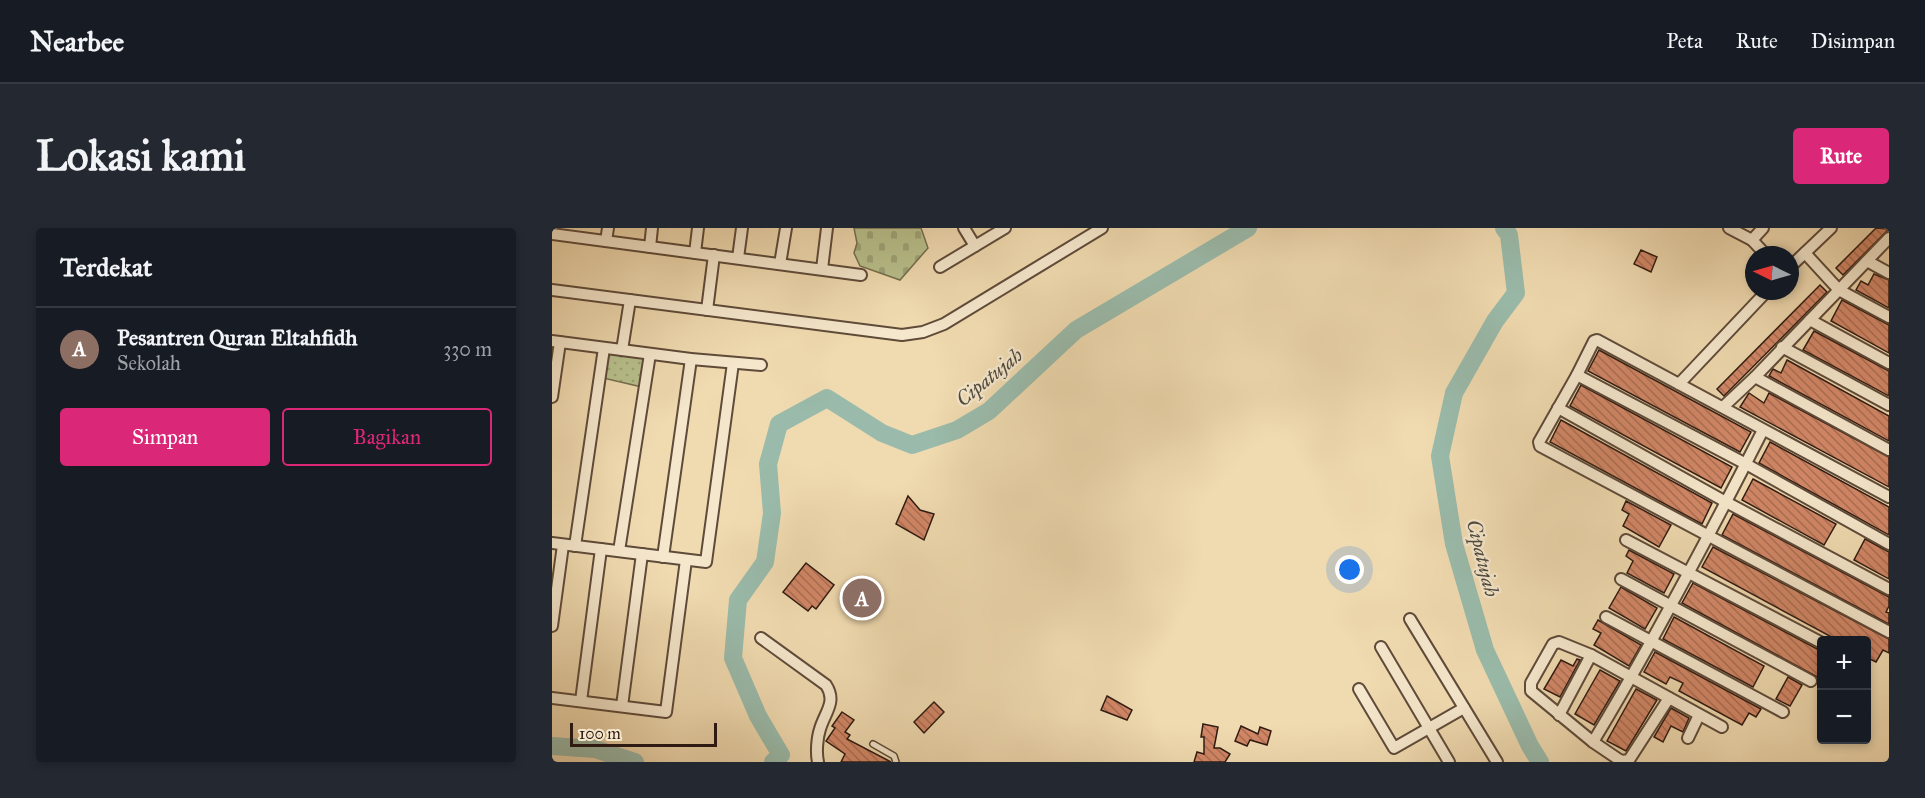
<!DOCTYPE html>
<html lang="id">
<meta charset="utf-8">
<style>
:root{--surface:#171b24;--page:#242831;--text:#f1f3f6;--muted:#9ea1a6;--line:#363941;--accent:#db2777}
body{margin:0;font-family:"IM FELL Great Primer",serif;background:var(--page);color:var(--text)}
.controls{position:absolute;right:18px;bottom:18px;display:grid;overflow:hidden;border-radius:6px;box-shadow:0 3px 9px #0003}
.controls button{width:54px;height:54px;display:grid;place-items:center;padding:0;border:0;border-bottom:2px solid var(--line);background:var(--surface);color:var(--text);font:30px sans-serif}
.compass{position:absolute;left:1193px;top:18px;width:54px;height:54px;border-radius:50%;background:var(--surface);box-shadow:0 3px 9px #0003;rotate:275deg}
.scale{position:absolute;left:18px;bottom:15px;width:147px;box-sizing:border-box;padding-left:6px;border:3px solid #2f1b12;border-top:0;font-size:16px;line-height:21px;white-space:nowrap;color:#2f1b12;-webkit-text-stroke:4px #f5e7cc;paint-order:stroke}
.you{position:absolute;left:798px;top:342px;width:21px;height:21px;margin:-15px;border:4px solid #fff;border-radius:50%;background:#1a73e8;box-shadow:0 0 0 9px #1a73e833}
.badge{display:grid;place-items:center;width:39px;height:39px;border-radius:50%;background:var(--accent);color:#fff;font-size:20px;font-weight:700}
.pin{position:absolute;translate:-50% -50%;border:3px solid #fff;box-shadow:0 2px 6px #0006}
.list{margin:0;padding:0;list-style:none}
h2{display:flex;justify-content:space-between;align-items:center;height:78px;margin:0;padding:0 24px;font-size:26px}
h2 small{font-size:20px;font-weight:400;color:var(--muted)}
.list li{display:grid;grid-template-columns:39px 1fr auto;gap:18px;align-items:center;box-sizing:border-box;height:84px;padding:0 24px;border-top:2px solid var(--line)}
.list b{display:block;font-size:22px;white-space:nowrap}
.list p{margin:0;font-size:20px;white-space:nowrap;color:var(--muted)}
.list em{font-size:20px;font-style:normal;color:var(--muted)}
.actions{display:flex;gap:12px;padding:18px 24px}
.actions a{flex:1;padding:14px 0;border:2px solid var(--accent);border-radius:6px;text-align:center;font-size:21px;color:var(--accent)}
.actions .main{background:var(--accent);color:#fff}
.map{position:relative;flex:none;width:1337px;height:534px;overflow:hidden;border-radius:6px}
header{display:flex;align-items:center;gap:36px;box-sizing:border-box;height:84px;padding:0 30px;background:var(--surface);border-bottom:2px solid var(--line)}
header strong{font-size:28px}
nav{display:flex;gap:33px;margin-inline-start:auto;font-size:21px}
.intro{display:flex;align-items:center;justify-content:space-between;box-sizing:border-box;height:144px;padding:0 36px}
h1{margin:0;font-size:42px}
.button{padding:15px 27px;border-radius:6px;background:var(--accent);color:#fff;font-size:21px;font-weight:700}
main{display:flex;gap:36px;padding:0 36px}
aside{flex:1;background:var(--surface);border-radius:6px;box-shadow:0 3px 9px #0003}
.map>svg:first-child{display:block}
.cemetery{fill:url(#cemetery-stones);stroke:#746e4f;stroke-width:1.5}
.park{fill:url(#park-dots);stroke:#746e4f;stroke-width:1.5}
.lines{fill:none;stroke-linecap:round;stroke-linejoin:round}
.river{stroke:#9abbab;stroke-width:18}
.building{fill:url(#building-back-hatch);stroke:#2f1b12;stroke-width:1.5}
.service-casing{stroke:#5f4b3a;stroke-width:8}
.minor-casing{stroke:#5f4b3a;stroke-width:14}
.service{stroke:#f5e7cc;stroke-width:5}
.minor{stroke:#f5e7cc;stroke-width:10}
.labels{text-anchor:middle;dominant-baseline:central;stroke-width:4.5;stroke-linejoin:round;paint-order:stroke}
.water-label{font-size:20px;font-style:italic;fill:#4f4b40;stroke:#f5e7cc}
</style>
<header>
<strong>Nearbee</strong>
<nav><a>Peta</a><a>Rute</a><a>Disimpan</a></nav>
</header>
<div class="intro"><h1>Lokasi kami</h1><a class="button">Rute</a></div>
<main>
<aside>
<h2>Terdekat<small></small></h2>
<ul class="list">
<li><span class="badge" style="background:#8d6e63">A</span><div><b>Pesantren Quran Eltahfidh</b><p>Sekolah</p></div><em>330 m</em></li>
</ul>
<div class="actions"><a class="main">Simpan</a><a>Bagikan</a></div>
</aside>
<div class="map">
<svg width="1337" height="534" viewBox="0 0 1337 534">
<defs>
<pattern id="cemetery-stones" width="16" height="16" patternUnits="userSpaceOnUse" patternTransform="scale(1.5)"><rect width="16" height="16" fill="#b8c08c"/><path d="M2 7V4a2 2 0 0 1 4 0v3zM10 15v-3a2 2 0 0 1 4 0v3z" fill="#9ea478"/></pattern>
<pattern id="park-dots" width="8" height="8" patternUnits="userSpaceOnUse" patternTransform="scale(1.5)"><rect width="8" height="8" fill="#b8c08c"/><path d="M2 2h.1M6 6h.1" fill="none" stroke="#9ea478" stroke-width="1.8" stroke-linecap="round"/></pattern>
<pattern id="building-back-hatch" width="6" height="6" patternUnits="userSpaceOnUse" patternTransform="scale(1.5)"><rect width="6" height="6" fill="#d28767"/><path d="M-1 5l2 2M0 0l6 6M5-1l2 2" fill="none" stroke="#ab6e53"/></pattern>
</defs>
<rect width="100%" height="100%" fill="#f0dab0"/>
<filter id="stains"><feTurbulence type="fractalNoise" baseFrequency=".00333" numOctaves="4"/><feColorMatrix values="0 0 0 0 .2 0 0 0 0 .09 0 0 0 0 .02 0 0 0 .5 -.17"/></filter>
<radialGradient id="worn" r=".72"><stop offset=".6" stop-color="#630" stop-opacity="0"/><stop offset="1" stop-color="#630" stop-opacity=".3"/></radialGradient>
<path class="cemetery" d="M302,0H369L376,20L348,52L308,38L302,25L305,15Z"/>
<path class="park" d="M54,122L95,129L90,159L51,150Z"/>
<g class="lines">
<g class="river">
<path d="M952,0L957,7L964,65L943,93L902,165L888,228L902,316L933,422L978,518L988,534"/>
<path d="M0,518L43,521L83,534"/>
<path d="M221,534L229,527L206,488L181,430L186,372L213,334L220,285L216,236L227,196L275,170L330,205L360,217L405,202L437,183L524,102L696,0"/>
</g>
</g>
<g class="building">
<path d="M1324,0L1337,1L1291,47L1284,40Z"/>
<path d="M1089,22L1105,29L1099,44L1082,36Z"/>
<path d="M1322,46L1337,52V80L1304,62L1309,53L1316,57Z"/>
<path d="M1268,57L1275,64L1172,168L1165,161Z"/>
<path d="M1290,72L1337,97V125L1279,93Z"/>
<path d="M1262,103L1337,143V168L1251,122Z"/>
<path d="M1047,122L1199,204L1188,224L1036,143Z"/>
<path d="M1235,132L1337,188V213L1217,148L1221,141L1229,145Z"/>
<path d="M1029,157L1180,239L1169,260L1018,178Z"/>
<path d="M1197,165L1212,175L1217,165L1337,229V259L1188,179Z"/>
<path d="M1009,192L1160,275L1150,296L998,214Z"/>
<path d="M1218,214L1337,279V307L1207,235Z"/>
<path d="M1201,251L1284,296L1272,317L1190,272Z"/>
<path d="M356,268L368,282L382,286L372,312L344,296Z"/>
<path d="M1074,273L1119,297L1107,319L1071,298L1077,286L1070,282Z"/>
<path d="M1181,286L1337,369V378L1334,384L1337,385V396L1170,307Z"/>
<path d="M1313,311L1337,324V351L1302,332Z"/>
<path d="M1161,319L1337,411V425L1331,422L1324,434L1314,429V412H1285L1150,339Z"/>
<path d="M1077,322L1122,346L1112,365L1075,345L1081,333L1074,328Z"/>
<path d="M254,335L282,357L264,381L260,378L256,383L231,364Z"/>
<path d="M1141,355L1269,423V451L1130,375Z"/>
<path d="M1069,359L1105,380L1093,401L1057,380Z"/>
<path d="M1122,389L1212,438L1201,459L1111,411Z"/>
<path d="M1046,392L1089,417L1077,438L1042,417L1049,405L1041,401Z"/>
<path d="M1103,424L1209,481L1204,489L1197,485L1190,497L1127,463L1131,455L1118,449L1114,456L1092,444Z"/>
<path d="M1025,431L1028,432L1008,469L992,461L1009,432L1021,438Z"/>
<path d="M1048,442L1068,453L1042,497L1023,486Z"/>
<path d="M1236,449L1250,457L1238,478L1224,471Z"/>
<path d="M1084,461L1105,472L1074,523L1055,513Z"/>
<path d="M555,468L580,482L575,492L549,482Z"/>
<path d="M382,474L392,484L372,505L362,494Z"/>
<path d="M1119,480L1137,490L1131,504L1119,498L1111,514L1102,509Z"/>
<path d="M290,484L302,492L293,504L298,507L295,511L339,534H289L293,526L274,513L283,500L280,498Z"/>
<path d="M651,496L666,499L662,520H668L678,526L673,534H642L645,524L652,526V509H649Z"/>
<path d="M689,498L706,506L708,499L719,503L715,517L698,512L695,518L683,513Z"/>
</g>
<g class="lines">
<defs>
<path id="service" d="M321,516L342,528L344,534"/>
<g id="minor">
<path d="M412,0L423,18"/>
<path d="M1177,0L1200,12L1214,27"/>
<path d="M0,6L309,47"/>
<path d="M1200,12L1211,0"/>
<path d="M54,13L56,0"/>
<path d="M98,19L100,0"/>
<path d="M143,25L146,0"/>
<path d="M1253,25L1287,62L1337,89"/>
<path d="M186,30L190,0"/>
<path d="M1315,33L1337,45"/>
<path d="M228,36L234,0"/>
<path d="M388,39L453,0"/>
<path d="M1238,39L1279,0"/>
<path d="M270,41L275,0"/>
<path d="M0,62L350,107L371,104L392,96L550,0"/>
<path d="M155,82L162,27"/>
<path d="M1258,92L1337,135"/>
<path d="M0,113L139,131L209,137"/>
<path d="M1230,119L1337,177"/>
<path d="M70,122L78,72"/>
<path d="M1025,147L1194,236L1337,316"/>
<path d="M1203,149L1337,222"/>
<path d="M1127,156L1215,63"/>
<path d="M0,169L8,114"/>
<path d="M1171,179L1203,149L1337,10"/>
<path d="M1006,180L1174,274L1337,361"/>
<path d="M1337,269L1045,112L1042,113L1025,147L987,214L988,218L1337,404"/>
<path d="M1074,312L1270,415"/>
<path d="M0,315L154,334L181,135"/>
<path d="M23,318L52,120"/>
<path d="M67,323L98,126"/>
<path d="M111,329L139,131"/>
<path d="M1069,351L1259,453"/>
<path d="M1054,389L1231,484"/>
<path d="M858,391L945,534"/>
<path d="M0,398L11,317"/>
<path d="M209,410L274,457C285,474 273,484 268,501C265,510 264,525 266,534"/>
<path d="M829,419L897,534"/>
<path d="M1039,427L1007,414L1001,416L979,455V463L1041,514L1069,533L1077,532L1117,470"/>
<path d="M807,461L842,520L912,480"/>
<path d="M0,470L114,484L134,332"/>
<path d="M29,473L49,321"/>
<path d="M70,478L90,326"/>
<path d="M1007,487L1039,427L1170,499"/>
<path d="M1136,510L1147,487"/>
<path d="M1041,514C1102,413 1157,308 1211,202"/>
</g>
</defs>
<use href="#service" class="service-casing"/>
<use href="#minor" class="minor-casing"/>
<use href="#service" class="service"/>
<use href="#minor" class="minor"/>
</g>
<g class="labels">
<g class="water-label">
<text transform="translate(437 149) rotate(-39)">Cipatujah</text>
<text transform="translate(931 330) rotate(76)">Cipatujah</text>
</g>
</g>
<rect width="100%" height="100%" filter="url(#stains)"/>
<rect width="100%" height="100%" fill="url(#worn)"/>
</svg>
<div class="controls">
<button>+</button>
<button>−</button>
</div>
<svg class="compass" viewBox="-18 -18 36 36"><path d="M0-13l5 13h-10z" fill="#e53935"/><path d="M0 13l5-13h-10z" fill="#9ea1a6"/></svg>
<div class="scale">100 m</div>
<div class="you"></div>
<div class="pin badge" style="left:310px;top:370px;background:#8d6e63">A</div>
</div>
</main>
